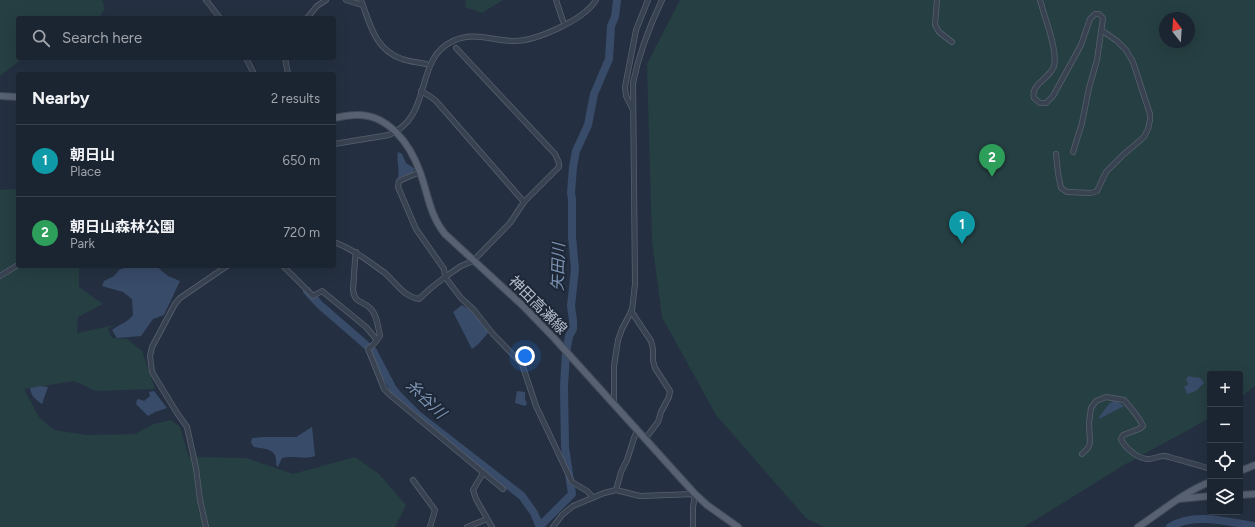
<!DOCTYPE html>
<meta charset="utf-8">
<style>
:root{--surface:#1b2431;--page:#28303d;--text:#f1f3f6;--muted:#a0a4ab;--line:#39414d;--accent:#ea580c}
body{margin:0;font-family:Figtree,"Noto Sans JP",sans-serif;background:var(--page);color:var(--text)}
.controls{position:absolute;right:12px;bottom:12px;display:grid;overflow:hidden;border-radius:4px;box-shadow:0 4px 16px #0002}
.controls button{width:36px;height:36px;display:grid;place-items:center;padding:0;border:0;border-bottom:1px solid var(--line);background:var(--surface);color:var(--text);font:20px sans-serif}
.compass{position:absolute;left:1159px;top:12px;width:36px;height:36px;border-radius:50%;background:var(--surface);box-shadow:0 4px 16px #0002;rotate:343deg}
.you{position:absolute;left:525px;top:356px;width:14px;height:14px;margin:-10px;border:3px solid #fff;border-radius:50%;background:#1a73e8;box-shadow:0 0 0 6px #1a73e833}
.badge{display:grid;place-items:center;width:26px;height:26px;border-radius:50%;background:var(--accent);color:#fff;font-size:13px;font-weight:700}
.pin{position:absolute;translate:-50% -33px;filter:drop-shadow(0 1px 2px #0008)}
.pin::after{content:'';position:absolute;top:21px;width:14px;height:12px;background:inherit;clip-path:polygon(0 0,100% 0,50% 100%)}
.list{margin:0;padding:0;list-style:none}
h2{display:flex;justify-content:space-between;align-items:center;height:52px;margin:0;padding:0 16px;font-size:17px}
h2 small{font-size:13px;font-weight:400;color:var(--muted)}
.list li{display:grid;grid-template-columns:26px 1fr auto;gap:12px;align-items:center;box-sizing:border-box;height:72px;padding:0 16px;border-top:1px solid var(--line)}
.list b{display:block;font-size:15px;white-space:nowrap}
.list p{margin:0;font-size:13px;white-space:nowrap;color:var(--muted)}
.list em{font-size:13px;font-style:normal;color:var(--muted)}
.icon{flex:none;width:22px;height:22px;fill:none;stroke:currentColor;stroke-width:2;stroke-linecap:round;stroke-linejoin:round}
.map{position:relative;flex:none;width:1255px;height:527px;overflow:hidden}
.search{position:absolute;background:var(--surface);box-shadow:0 4px 16px #0002;left:16px;top:16px;width:320px;height:44px;display:flex;align-items:center;gap:10px;box-sizing:border-box;padding:0 14px;border-radius:4px;color:var(--muted);font-size:15px}
.panel{position:absolute;background:var(--surface);box-shadow:0 4px 16px #0002;left:16px;top:72px;width:320px;height:196px;border-radius:4px}
.map>svg:first-child{display:block}
.green{fill:#263f42;fill-rule:evenodd}
.water{fill:#384b69}
.lines{fill:none;stroke-linecap:round;stroke-linejoin:round}
.river{stroke:#384b69;stroke-width:8}
.minor-casing{stroke:#57606e;stroke-width:6}
.major-casing{stroke:#424b5a;stroke-width:8}
.minor{stroke:#394251;stroke-width:4.5}
.major{stroke:#576171;stroke-width:6}
.labels{text-anchor:middle;dominant-baseline:central;stroke-width:4;stroke-linejoin:round;paint-order:stroke}
.street-label{font-size:15px;fill:#b5bdcb;stroke:#1d2736}
.water-label{font-size:16px;font-style:italic;fill:#7c93b3;stroke:#1d2736}
</style>
<div class="map">
<svg width="1255" height="527" viewBox="0 0 1255 527">
<rect width="100%" height="100%" fill="#243041"/>
<g class="green">
<path d="M0,0H102L105,8L99,18H18V58H23L0,76Z"/>
<path d="M466,0H503L482,13L465,7Z"/>
<path d="M680,0H1255V386L1240,398V374H1210V418L1124,465L1024,527H824L806,518L716,415L662,317L652,241L647,64ZM1165,18H1189V42H1165Z"/>
<path d="M18,189V266H79V287L103,304L78,317L77,333L115,325L108,329L112,338L127,339L142,351L155,389L96,391L74,381L24,389L39,417L54,430L87,435L135,434L154,424L171,420L180,427L189,457L246,458L293,474L355,457L379,474L406,505L395,527H0V190Z"/>
</g>
<g class="water">
<path d="M398,152L402,154L406,163L415,169L412,173L398,178C400,169 396,161 398,152Z"/>
<path d="M130,266H156L168,276L180,281L164,315L153,319L141,336L117,338L112,330C120,324 128,322 133,315L132,299L123,292L102,286L104,281L114,276L119,270Z"/>
<path d="M462,305L473,312L489,332C483,338 479,345 472,349L453,312Z"/>
<path d="M1189,376C1196,379 1199,374 1204,383L1196,391L1187,394L1184,386H1187L1188,383L1186,379Z"/>
<path d="M40,386L48,387L42,404C35,399 31,396 30,388Z"/>
<path d="M154,391L167,408L155,412L148,416L136,404L137,400L139,399L144,401L150,396L149,392Z"/>
<path d="M517,391L525,392V398L527,404L525,406L515,403Z"/>
<path d="M1113,401L1118,402L1124,406L1099,419V417C1104,412 1106,405 1113,401Z"/>
<path d="M312,427L315,456C304,460 294,455 282,458L278,467L276,465C278,449 267,449 254,447L251,443L252,438L263,437H296Z"/>
</g>
<g class="lines">
<g class="river">
<path d="M307,291L320,305L373,351L393,389L398,395L419,416L522,496L534,513L540,527"/>
<path d="M540,526L572,494L565,447L564,386L566,353L569,336L573,329V320L571,306L575,269L572,237V199L571,193L573,167L576,151L588,125L594,94L609,59L611,26L615,17L617,0"/>
<path d="M1170,527C1194,512 1228,522 1255,526"/>
</g>
<defs>
<g id="minor">
<path d="M206,0L220,18"/>
<path d="M346,0L362,5"/>
<path d="M361,0C370,24 375,50 402,59C410,62 418,62 426,64"/>
<path d="M556,0L563,21"/>
<path d="M937,0L935,25L939,32L952,42"/>
<path d="M1040,0C1044,16 1058,50 1054,66C1050,79 1030,84 1034,98L1040,103H1046L1053,96L1081,45L1090,19L1095,14H1099L1103,18L1097,60L1089,88L1082,123L1073,152"/>
<path d="M307,18L317,6L326,0"/>
<path d="M456,48L555,154L559,163V167L524,202L510,223L473,261L461,266L445,277L461,298L474,310L493,334L522,364L536,406L572,482L587,491L593,497"/>
<path d="M246,58L254,74"/>
<path d="M285,58L288,74"/>
<path d="M421,91L431,97L436,101L524,202"/>
<path d="M632,108L626,96L625,87L636,30L648,0"/>
<path d="M334,144L389,135C434,116 413,59 453,41C474,31 493,41 514,41C536,41 584,20 596,0"/>
<path d="M1056,154L1058,173L1061,188L1067,192L1091,193L1097,191L1106,172L1123,155L1144,137L1148,129L1150,120V114L1133,62L1126,50L1117,41L1104,32L1101,31"/>
<path d="M334,242C353,249 368,261 385,273C396,283 403,296 419,299L431,288L445,277L444,269L416,229L398,187L399,181L420,172"/>
<path d="M356,252L355,260L353,290C355,304 362,300 370,308C377,314 378,327 380,336L373,345L368,349L381,381L384,389L390,395L503,489"/>
<path d="M283,266L313,296L322,291L366,327L377,340"/>
<path d="M0,276L18,265"/>
<path d="M631,311L651,341L653,349V361L655,368L670,391L669,397L661,412L658,422L645,439"/>
<path d="M614,405V366L618,340L622,329L632,310L635,284L633,83C639,54 649,27 662,0"/>
<path d="M1082,454L1088,448L1090,443L1089,423L1091,408L1096,401L1106,397L1124,400C1130,407 1140,418 1143,426L1139,429L1123,435L1121,439C1125,448 1137,458 1147,459C1153,460 1159,455 1165,456C1170,457 1175,459 1180,460C1190,463 1200,465 1210,469"/>
<path d="M483,473L473,490L476,499L492,527"/>
<path d="M413,480L435,510L430,527"/>
<path d="M616,490L621,472L627,460L635,435L638,431"/>
<path d="M206,527L200,500L196,468L187,427L177,413L152,372L150,356L152,347L175,304L180,298L227,266"/>
<path d="M467,527L487,519"/>
<path d="M553,527L562,515L573,506L604,493L616,490L640,496L695,494L693,507V527"/>
</g>
<g id="major">
<path d="M0,96L18,97"/>
<path d="M334,118C341,117 348,115 355,115C388,113 410,144 420,172C428,194 430,216 445,234L522,305L554,338L695,494L707,505L738,527"/>
<path d="M1240,471L1255,465"/>
<path d="M1240,495L1255,494"/>
<path d="M1179,499L1210,496"/>
<path d="M1138,527C1161,512 1184,492 1210,482"/>
</g>
</defs>
<use href="#minor" class="minor-casing"/>
<use href="#major" class="major-casing"/>
<use href="#minor" class="minor"/>
<use href="#major" class="major"/>
</g>
<g class="labels">
<g class="street-label">
<text transform="translate(538 305) rotate(45)">神田高瀬線</text>
</g>
<g class="water-label">
<text transform="translate(558 267) rotate(-88)">矢田川</text>
<text transform="translate(426 399) rotate(44)">糸谷川</text>
</g>
</g>
</svg>
<div class="controls">
<button>+</button>
<button>−</button>
<button><svg class="icon" aria-label="locate" viewBox="0 0 24 24"><circle cx="12" cy="12" r="6"/><path d="M12 2v4M12 18v4M2 12h4M18 12h4"/></svg></button>
<button><svg class="icon" aria-label="layers" viewBox="0 0 24 24"><path d="M12 4l9 5-9 5-9-5zM3 14l9 5 9-5"/></svg></button>
</div>
<svg class="compass" viewBox="-18 -18 36 36"><path d="M0-13l5 13h-10z" fill="#e53935"/><path d="M0 13l5-13h-10z" fill="#a0a4ab"/></svg>
<div class="you"></div>
<div class="pin badge" style="left:962px;top:244px;background:#0f9aa8">1</div>
<div class="pin badge" style="left:992px;top:177px;background:#2e9e5b">2</div>
<div class="search"><svg class="icon" aria-label="search" viewBox="0 0 24 24"><circle cx="10" cy="10" r="6"/><path d="M15 15l6 6"/></svg>Search here</div>
<section class="panel">
<h2>Nearby<small>2 results</small></h2>
<ul class="list">
<li><span class="badge" style="background:#0f9aa8">1</span><div><b>朝日山</b><p>Place</p></div><em>650 m</em></li>
<li><span class="badge" style="background:#2e9e5b">2</span><div><b>朝日山森林公園</b><p>Park</p></div><em>720 m</em></li>
</ul>
</section>
</div>
